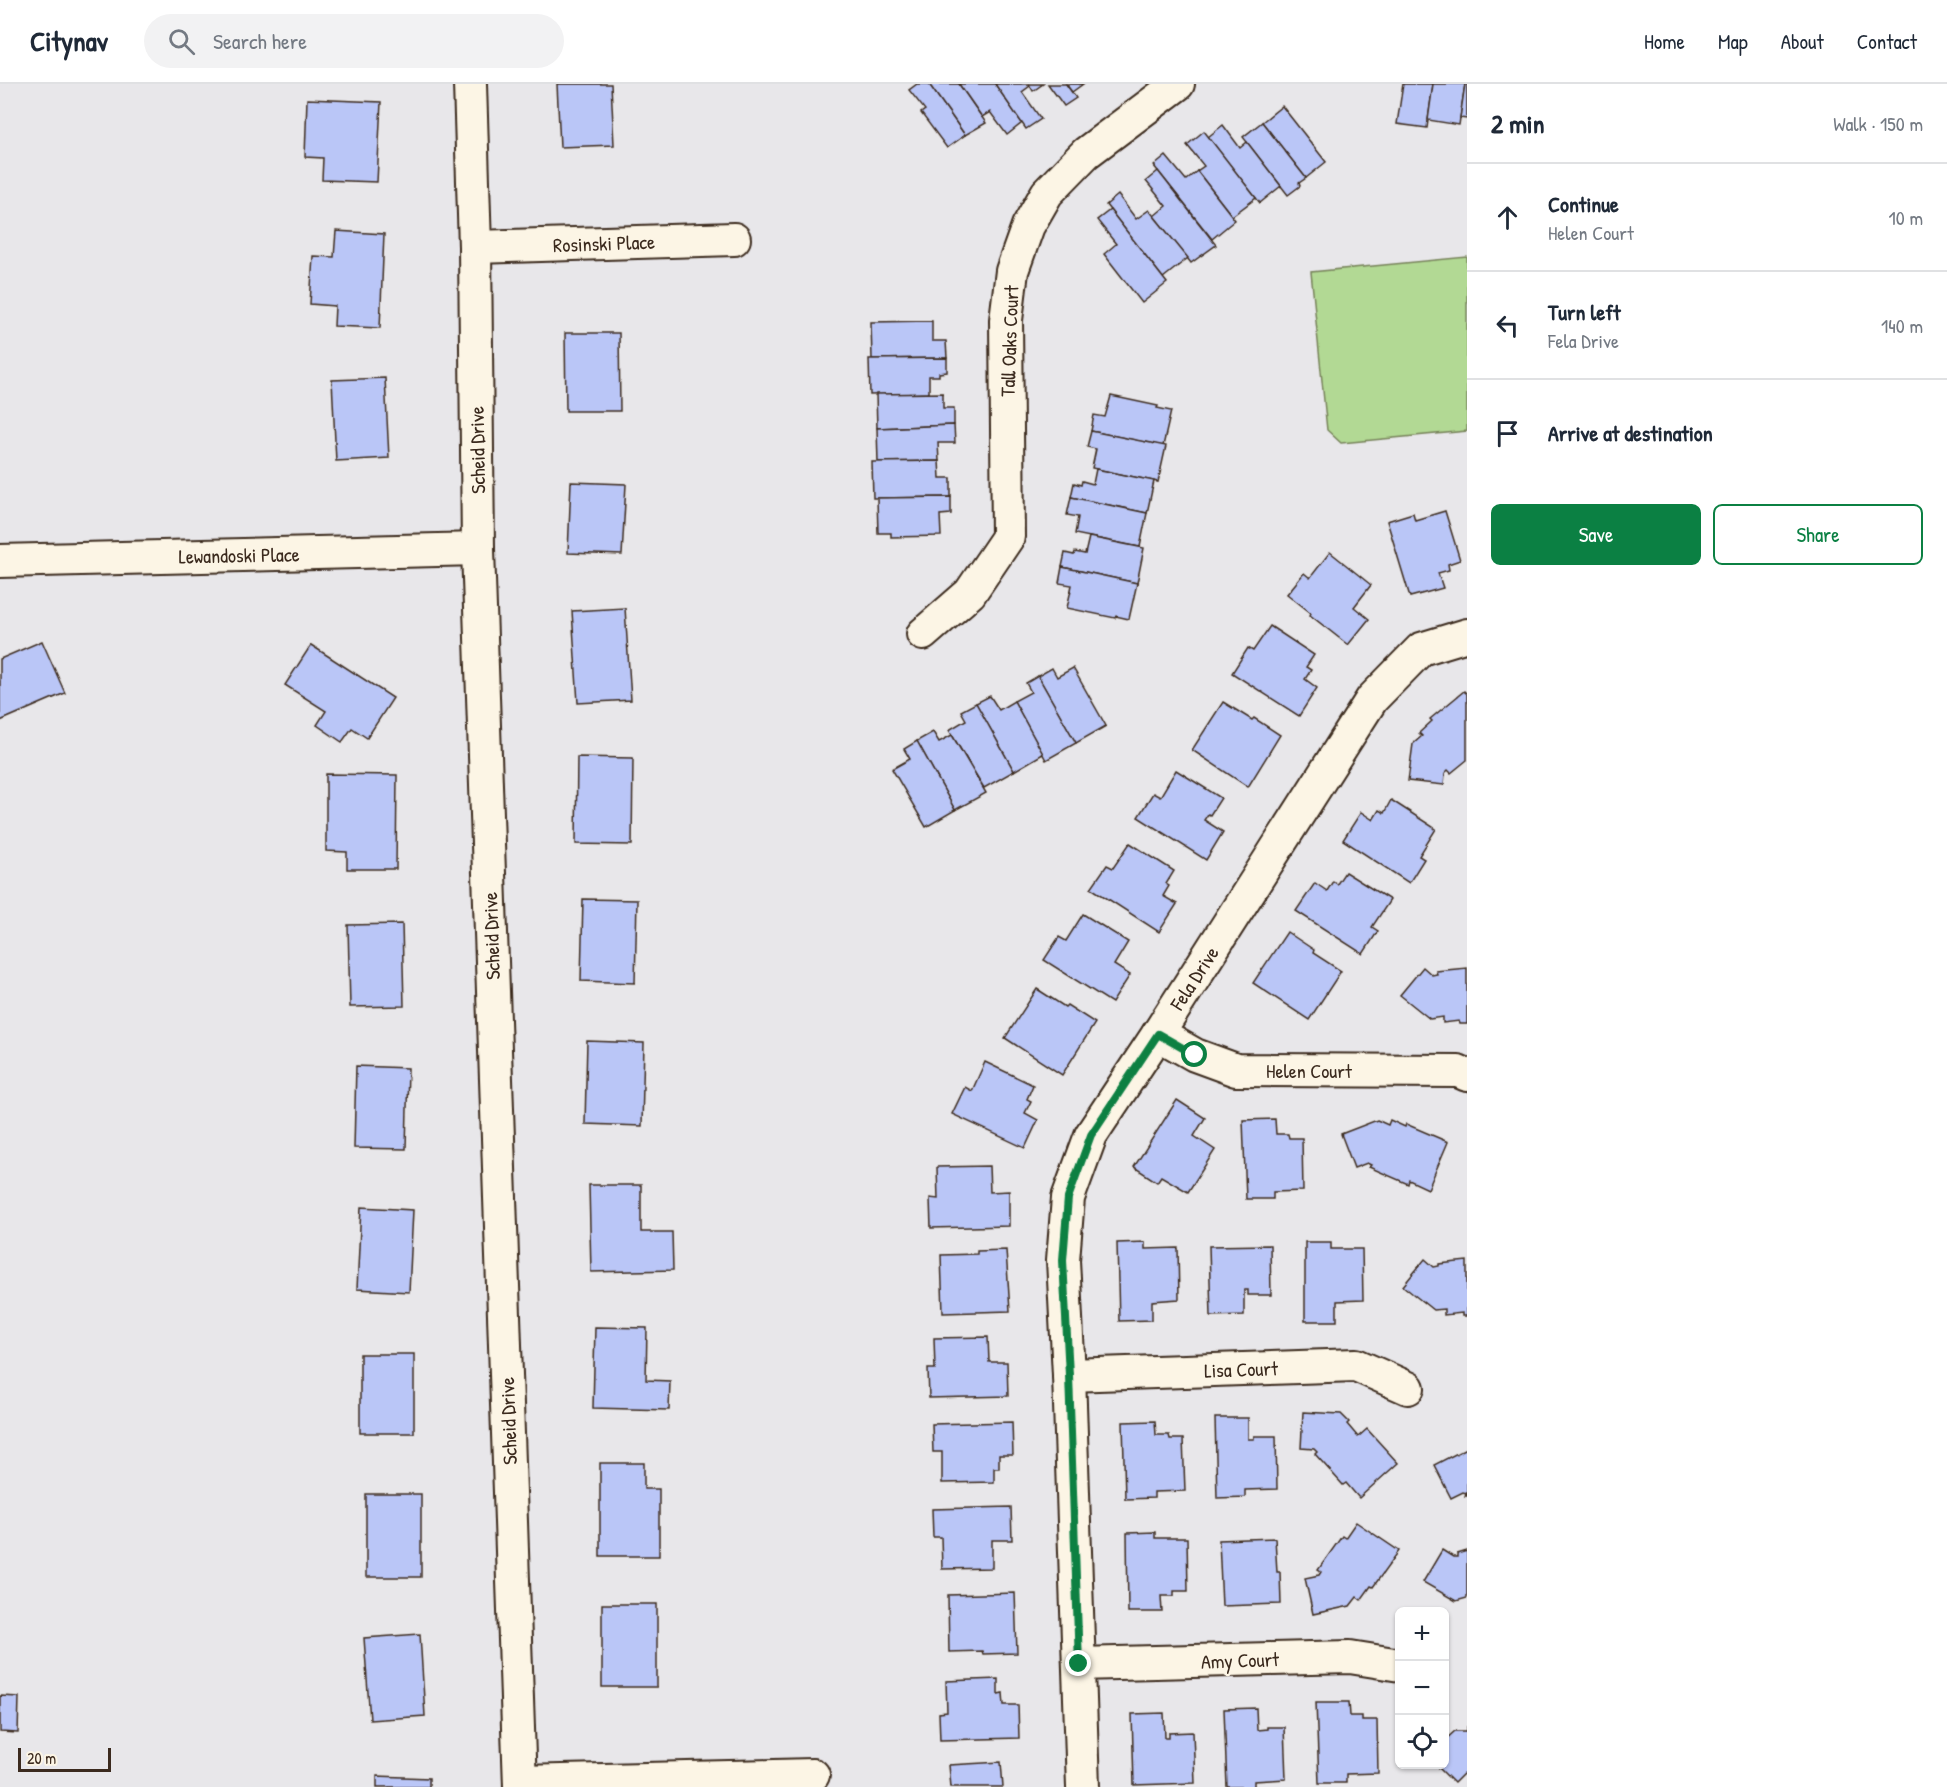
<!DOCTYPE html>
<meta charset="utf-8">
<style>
:root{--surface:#fff;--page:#f2f2f3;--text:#1f2937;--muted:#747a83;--line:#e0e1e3;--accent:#0b8043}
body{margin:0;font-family:"Patrick Hand",sans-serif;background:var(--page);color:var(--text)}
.controls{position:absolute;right:18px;bottom:18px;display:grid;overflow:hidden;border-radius:9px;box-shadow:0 2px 4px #0004}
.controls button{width:54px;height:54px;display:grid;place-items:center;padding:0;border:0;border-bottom:2px solid var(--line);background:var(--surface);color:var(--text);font:30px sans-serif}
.scale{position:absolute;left:18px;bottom:15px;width:93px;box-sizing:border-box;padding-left:6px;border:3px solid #3b2a1e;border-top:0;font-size:16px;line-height:21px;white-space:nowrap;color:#3b2a1e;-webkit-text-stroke:4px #fcf5e5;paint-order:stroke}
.stop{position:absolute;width:18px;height:18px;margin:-14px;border:4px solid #0b8043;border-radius:50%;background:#fff}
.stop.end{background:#0b8043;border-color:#fff;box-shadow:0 2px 6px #0008}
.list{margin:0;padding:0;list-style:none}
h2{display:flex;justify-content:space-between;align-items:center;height:78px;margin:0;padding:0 24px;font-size:26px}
h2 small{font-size:20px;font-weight:400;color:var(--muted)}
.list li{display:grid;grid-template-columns:39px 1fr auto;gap:18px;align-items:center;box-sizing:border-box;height:108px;padding:0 24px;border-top:2px solid var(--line)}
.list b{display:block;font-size:22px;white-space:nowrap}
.list p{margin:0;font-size:20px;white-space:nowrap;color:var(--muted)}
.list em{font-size:20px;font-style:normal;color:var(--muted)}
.actions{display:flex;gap:12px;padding:18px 24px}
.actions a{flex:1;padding:14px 0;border:2px solid var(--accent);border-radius:9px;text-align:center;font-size:21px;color:var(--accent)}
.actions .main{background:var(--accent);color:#fff}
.icon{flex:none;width:33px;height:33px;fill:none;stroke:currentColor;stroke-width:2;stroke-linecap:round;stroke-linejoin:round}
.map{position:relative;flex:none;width:1467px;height:1703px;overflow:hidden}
header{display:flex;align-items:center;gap:36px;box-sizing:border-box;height:84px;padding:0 30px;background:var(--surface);border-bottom:2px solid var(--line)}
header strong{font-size:28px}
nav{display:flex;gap:33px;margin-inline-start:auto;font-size:21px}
.search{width:420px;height:54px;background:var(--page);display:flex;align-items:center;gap:15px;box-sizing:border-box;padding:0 21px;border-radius:33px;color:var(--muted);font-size:22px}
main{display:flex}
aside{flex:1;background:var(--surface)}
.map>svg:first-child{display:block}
.green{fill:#b2d994;stroke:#768259;stroke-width:1.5}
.building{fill:#bac6f7;stroke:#3b2a1e;stroke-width:1.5}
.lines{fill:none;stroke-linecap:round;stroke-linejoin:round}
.street-casing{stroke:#3b2a1e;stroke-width:36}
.street{stroke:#fcf5e5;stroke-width:32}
.route{stroke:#0b8043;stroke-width:8}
.labels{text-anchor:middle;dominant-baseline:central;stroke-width:4.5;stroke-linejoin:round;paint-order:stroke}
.street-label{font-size:20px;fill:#3b2a1e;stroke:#fcf5e5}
</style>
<header>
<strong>Citynav</strong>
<div class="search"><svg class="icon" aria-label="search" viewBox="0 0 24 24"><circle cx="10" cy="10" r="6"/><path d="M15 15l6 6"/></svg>Search here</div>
<nav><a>Home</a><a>Map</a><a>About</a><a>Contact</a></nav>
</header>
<main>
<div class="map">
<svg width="1467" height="1703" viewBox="0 0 1467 1703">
<rect width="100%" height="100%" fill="#e8e7ea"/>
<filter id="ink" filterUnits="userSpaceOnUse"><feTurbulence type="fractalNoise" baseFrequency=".0167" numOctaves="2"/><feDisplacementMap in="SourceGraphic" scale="12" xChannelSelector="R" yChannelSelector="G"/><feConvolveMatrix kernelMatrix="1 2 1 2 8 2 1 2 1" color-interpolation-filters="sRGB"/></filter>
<g filter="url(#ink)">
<path class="green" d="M1467,173V347L1341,359L1327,346L1311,188Z"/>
<g class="building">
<path d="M557,0H611L614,61L560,63Z"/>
<path d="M917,0H929L965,51L947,64L921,29L925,26L909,6Z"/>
<path d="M929,0H959L986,39L965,51Z"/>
<path d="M959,0H995L1022,39L1007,51L990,28L982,33Z"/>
<path d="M995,0H1029L1030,2L1022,8L1041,35L1026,45Z"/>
<path d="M1029,0H1043L1033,7Z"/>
<path d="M1048,0H1066L1076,14L1064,22Z"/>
<path d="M1066,0H1083L1072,8Z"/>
<path d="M1403,0H1433L1427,44L1397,40Z"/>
<path d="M1433,0H1465L1459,41L1428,36Z"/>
<path d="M1465,0H1467V35L1460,34Z"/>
<path d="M307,15L381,18L377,98L322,96L323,74L305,73Z"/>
<path d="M1282,22L1326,78L1306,94L1262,38Z"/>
<path d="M1262,38L1306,94L1299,99L1300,102L1288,111L1243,53Z"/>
<path d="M1223,41L1240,64L1247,58L1281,102L1260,119L1208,53Z"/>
<path d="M1204,47L1256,114L1232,132L1197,87L1204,82L1187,61Z"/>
<path d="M1166,72L1186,96L1197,87L1235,136L1212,155L1154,82Z"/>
<path d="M1158,87L1216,161L1191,179L1154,132L1166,122L1146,97Z"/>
<path d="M1118,111L1136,135L1149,126L1188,174L1163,194L1106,121Z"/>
<path d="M1110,126L1167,199L1142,219L1104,170L1116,160L1097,136Z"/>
<path d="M336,147L384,150L380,244L334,242L335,222L310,220L313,172L334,173Z"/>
<path d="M932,237V257H946L947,274L872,275L871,238Z"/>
<path d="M565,249H619L620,327H566Z"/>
<path d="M947,274V288L939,289V292H929V309L870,311L869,275Z"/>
<path d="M385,294L389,374L336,377L332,296Z"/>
<path d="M943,309V324H954V341L877,344L876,310Z"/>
<path d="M1111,312L1158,322L1157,324L1171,327L1163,362L1091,347L1094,331L1105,333Z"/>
<path d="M954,341L955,359H938L939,377L878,378L877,344Z"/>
<path d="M1091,347L1166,362L1158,398L1092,384L1096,365L1087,363Z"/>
<path d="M939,377L940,394H951V413L873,414L872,378Z"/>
<path d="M1096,385L1154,397L1147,429L1071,413L1074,399L1081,401L1082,397L1093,400Z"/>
<path d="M571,398L626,400L622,471L568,469Z"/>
<path d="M951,413V430L940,431L941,452L891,453V449H878L877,414Z"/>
<path d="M1071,413L1147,429L1140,463L1075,450L1078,433L1067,431Z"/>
<path d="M1445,427L1460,476L1448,480L1449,486L1438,489L1443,504L1410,513L1387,437L1413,429L1415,436Z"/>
<path d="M1089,453L1144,464L1137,499L1062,483L1065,469L1074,471L1075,468L1085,470Z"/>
<path d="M1330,468L1371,501L1354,523L1369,535L1348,561L1310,531L1311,529L1287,510L1304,489L1310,494Z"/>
<path d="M1062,483L1137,499L1129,535L1116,532L1115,534L1067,524L1072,501L1059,499Z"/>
<path d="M625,524L631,616L578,619L572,527Z"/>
<path d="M1270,542L1314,571L1306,583L1311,586L1305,595L1317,604L1299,632L1232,589L1248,564L1253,567Z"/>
<path d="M42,557L65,609L0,637V575Z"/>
<path d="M311,561L393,614L367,654L352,644L342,658L317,641L326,627L285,601Z"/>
<path d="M1052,584L1057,593L1073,584L1106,642L1076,659L1038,592Z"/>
<path d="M1038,592L1076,659L1046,676L1014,617L1031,608L1026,599Z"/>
<path d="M1464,607L1467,610V676L1451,689L1448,686L1445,689L1444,701L1408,697L1413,660L1422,652L1419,649L1432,637L1430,635Z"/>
<path d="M990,612L999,626L1014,617L1043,670L1014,687L976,619Z"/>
<path d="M1223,618L1252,636L1254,634L1280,651L1248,703L1192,666Z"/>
<path d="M976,619L1014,687L984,704L949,646L966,636L961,627Z"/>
<path d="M933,648L939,658L952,651L986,709L955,726L917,657Z"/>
<path d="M917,657L955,726L926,743L892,685L910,675L904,665Z"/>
<path d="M577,673L633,674L632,761L576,760Z"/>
<path d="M1176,686L1221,714L1210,731L1208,730L1204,736L1223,748L1206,776L1138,733L1153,709L1160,713Z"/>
<path d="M326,690L397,691L396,785H347V768L326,767Z"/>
<path d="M1391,716L1436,745L1419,772L1424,775L1409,799L1343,756L1361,728L1373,736L1379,726L1384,729Z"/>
<path d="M1130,759L1174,787L1166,800L1169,802L1163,812L1177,820L1159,848L1091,804L1107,781L1113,784Z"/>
<path d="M1345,788L1390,816L1372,843L1378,847L1363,870L1296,827L1315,799L1327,807L1333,797L1337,800Z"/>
<path d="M583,815L637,816L635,899L581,897Z"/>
<path d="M1083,830L1128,858L1114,881L1130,891L1112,919L1044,876L1059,853L1066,857Z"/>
<path d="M402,840L404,922L350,923L348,841Z"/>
<path d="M1287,848L1314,866L1313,869L1341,887L1309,936L1253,899Z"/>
<path d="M1423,883L1432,891L1437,890L1436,887L1467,884V940H1460L1459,937L1443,939V933L1430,935L1400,911Z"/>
<path d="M1037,905L1065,923L1067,921L1095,939L1062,991L1005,954Z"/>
<path d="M587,957L644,959L642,1042L585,1040Z"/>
<path d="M985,978L1033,1001L1027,1015L1031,1017L1025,1029L1038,1036L1025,1064L952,1030L965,1003L972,1007Z"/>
<path d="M356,982L408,984L406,1065L354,1064Z"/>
<path d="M1177,1016L1205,1034L1194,1052L1215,1066L1188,1108L1161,1092L1157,1098L1134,1083Z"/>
<path d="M1275,1035L1276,1050H1288L1289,1054H1302L1303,1107L1273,1108V1115H1246L1243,1036Z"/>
<path d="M1377,1036L1388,1041L1390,1036L1405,1043L1406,1040L1448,1058L1428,1105L1409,1096L1408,1100L1369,1083L1371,1081L1367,1079L1354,1084L1341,1050Z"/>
<path d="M989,1082L990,1108L1009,1107V1142L931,1144L930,1114L938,1115L937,1083Z"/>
<path d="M589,1101H641V1148H672L673,1186L591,1188Z"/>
<path d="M361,1123L413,1126L409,1208L357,1205Z"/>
<path d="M1145,1158V1165L1178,1164L1179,1215L1152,1217V1236L1119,1237L1117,1159Z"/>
<path d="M1305,1158H1331V1165H1362L1363,1216L1337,1217V1237H1305Z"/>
<path d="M1270,1161L1271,1211H1248V1206H1244V1231L1211,1232L1209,1162Z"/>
<path d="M1006,1166L1010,1227L943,1229L941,1171L977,1170V1167Z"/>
<path d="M1425,1175L1434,1183L1439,1182V1180L1467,1177V1232H1462V1229L1444,1231V1225L1433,1226L1403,1202Z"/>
<path d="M595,1243L647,1244L646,1296L670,1297L669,1326L593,1324Z"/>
<path d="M988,1253L989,1278H1007L1008,1312L929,1314L928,1285H935L934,1254Z"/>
<rect x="360" y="1270" width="54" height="79"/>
<path d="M1303,1328L1341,1330L1349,1338L1347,1340L1358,1353L1367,1345L1398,1379L1359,1414L1346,1399L1343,1401L1315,1370L1317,1368L1314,1365L1301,1364Z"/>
<path d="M1215,1334H1248V1355H1254V1352H1276L1277,1405L1245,1406V1413L1217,1414Z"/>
<path d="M1155,1337L1156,1351H1169L1170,1355H1183L1185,1407L1154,1408V1414L1125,1415L1123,1338Z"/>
<path d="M1012,1338L1013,1371H999V1384H994V1398L942,1399V1368H933L932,1340Z"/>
<path d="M1467,1364V1412H1465L1466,1409L1463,1408L1451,1414L1434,1381Z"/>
<path d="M600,1379H644V1405H659V1472H600Z"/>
<rect x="366" y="1410" width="55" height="83"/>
<path d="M1011,1423L1012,1456H992V1484L942,1485L941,1453H933L932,1425Z"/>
<path d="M1356,1438L1399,1467L1373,1503L1371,1502L1361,1516L1357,1513L1350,1522L1313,1530L1305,1494L1319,1491L1321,1488L1318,1486L1342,1452L1345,1454Z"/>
<path d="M1155,1448V1454H1187L1188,1507H1174V1512H1161L1162,1528H1128L1127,1449Z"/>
<path d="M1275,1454L1277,1488H1280L1281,1520L1222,1522L1219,1456Z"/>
<path d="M1442,1466L1453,1473H1457V1470L1467,1467V1514L1456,1517L1423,1498Z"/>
<path d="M1015,1509L1017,1569L983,1570L982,1567L949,1568L948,1511Z"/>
<rect x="602" y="1520" width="55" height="83"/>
<path d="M420,1550L425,1632L370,1636L364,1554Z"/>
<path d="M998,1595V1610L1003,1609L1004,1621H1018L1019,1654L940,1656L939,1629L947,1628L946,1597Z"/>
<path d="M0,1612L19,1613L18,1649L0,1648Z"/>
<path d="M1316,1618H1349L1350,1632H1362V1636H1377L1378,1689L1346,1690V1699H1319Z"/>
<path d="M1256,1624L1257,1646L1267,1645V1643H1284L1286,1695L1254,1697V1703H1227L1224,1625Z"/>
<path d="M1164,1629L1165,1654H1169V1649L1193,1648L1195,1699L1134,1701L1132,1630Z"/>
<path d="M1467,1642V1690H1463L1454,1699L1435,1680H1444V1657L1455,1647H1467Z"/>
<path d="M1001,1678L1003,1703H951L949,1681Z"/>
<path d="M377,1692L429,1694V1703H377Z"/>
</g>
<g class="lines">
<defs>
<g id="street">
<path d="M470,0L475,163L478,465L520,1703"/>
<path d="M475,163L734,155"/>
<path d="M0,477L478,465"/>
<path d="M923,550L970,509L1008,453L1006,236L1012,187L1028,142L1047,109L1086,69L1178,0"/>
<path d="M1158,950L1195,971L1236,986L1458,987L1467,991"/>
<path d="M1069,1291L1356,1281L1408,1304"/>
<path d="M1079,1580L1350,1573L1400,1581"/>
<path d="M520,1698L813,1691"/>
<path d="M1083,1703L1069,1291L1063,1176L1068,1114L1091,1051L1158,950L1372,615L1421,565L1467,551"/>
</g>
</defs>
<use href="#street" class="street-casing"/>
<use href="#street" class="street"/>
</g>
</g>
<g class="lines" filter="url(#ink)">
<path class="route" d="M1079,1580L1069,1291L1063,1176L1068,1114L1091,1051L1158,950L1195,971"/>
</g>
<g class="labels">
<g class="street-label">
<text transform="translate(604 159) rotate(-2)">Rosinski Place</text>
<text transform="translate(1009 257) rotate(-88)">Tall Oaks Court</text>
<text transform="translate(477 366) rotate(-91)">Scheid Drive</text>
<text transform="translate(239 471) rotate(-1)">Lewandoski Place</text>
<text transform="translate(491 852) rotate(-92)">Scheid Drive</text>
<text transform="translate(1194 894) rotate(-57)">Fela Drive</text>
<text x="1309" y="986">Helen Court</text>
<text transform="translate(1241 1285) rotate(-2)">Lisa Court</text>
<text transform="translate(508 1337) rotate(-92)">Scheid Drive</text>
<text transform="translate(1240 1576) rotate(-2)">Amy Court</text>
</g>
</g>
</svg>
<div class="controls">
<button>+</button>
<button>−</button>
<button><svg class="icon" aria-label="locate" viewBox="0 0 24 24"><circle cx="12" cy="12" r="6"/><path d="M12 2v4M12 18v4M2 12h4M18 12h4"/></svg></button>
</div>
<div class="scale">20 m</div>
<div class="stop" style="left:1195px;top:971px"></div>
<div class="stop end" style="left:1079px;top:1580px"></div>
</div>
<aside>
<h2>2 min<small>Walk · 150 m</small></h2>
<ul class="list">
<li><svg class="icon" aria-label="ahead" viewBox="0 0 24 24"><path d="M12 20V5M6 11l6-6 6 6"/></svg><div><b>Continue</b><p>Helen Court</p></div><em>10 m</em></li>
<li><svg class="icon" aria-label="left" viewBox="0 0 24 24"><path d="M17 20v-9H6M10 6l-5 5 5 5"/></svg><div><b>Turn left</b><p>Fela Drive</p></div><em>140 m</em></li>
<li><svg class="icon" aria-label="arrive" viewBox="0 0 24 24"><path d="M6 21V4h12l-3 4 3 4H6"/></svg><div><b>Arrive at destination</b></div></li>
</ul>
<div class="actions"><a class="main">Save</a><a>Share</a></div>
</aside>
</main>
